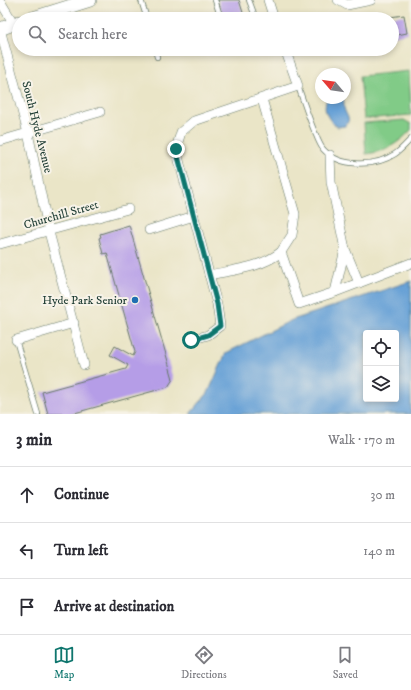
<!DOCTYPE html>
<meta charset="utf-8">
<style>
:root{--surface:#fff;--page:#f7f7f7;--text:#2b2b33;--muted:#7c7c81;--line:#e1e1e2;--accent:#0f766e}
body{margin:0;font-family:"IM FELL DW Pica",serif;background:var(--page);color:var(--text)}
.controls{position:absolute;right:12px;bottom:12px;display:grid;overflow:hidden;border-radius:4px;box-shadow:0 2px 6px #0003}
.controls button{width:36px;height:36px;display:grid;place-items:center;padding:0;border:0;border-bottom:1px solid var(--line);background:var(--surface);color:var(--text);font:20px sans-serif}
.compass{position:absolute;left:315px;top:68px;width:36px;height:36px;border-radius:50%;background:var(--surface);box-shadow:0 2px 6px #0003;rotate:299deg}
.stop{position:absolute;width:12px;height:12px;margin:-9px;border:3px solid #0f766e;border-radius:50%;background:#fff}
.stop.end{background:#0f766e;border-color:#fff;box-shadow:0 1px 4px #0008}
.list{margin:0;padding:0;list-style:none}
h2{display:flex;justify-content:space-between;align-items:center;height:52px;margin:0;padding:0 16px;font-size:17px}
h2 small{font-size:13px;font-weight:400;color:var(--muted)}
.list li{display:grid;grid-template-columns:26px 1fr auto;gap:12px;align-items:center;box-sizing:border-box;height:56px;padding:0 16px;border-top:1px solid var(--line)}
.list b{display:block;font-size:15px;white-space:nowrap}
.list em{font-size:13px;font-style:normal;color:var(--muted)}
.icon{flex:none;width:22px;height:22px;fill:none;stroke:currentColor;stroke-width:2;stroke-linecap:round;stroke-linejoin:round}
.map{position:relative;flex:none;width:411px;height:414px;overflow:hidden}
.search{position:absolute;background:var(--surface);box-shadow:0 2px 6px #0003;left:12px;right:12px;top:12px;height:44px;display:flex;align-items:center;gap:10px;box-sizing:border-box;padding:0 14px;border-radius:22px;color:var(--muted);font-size:15px}
.sheet{height:220px;background:var(--surface)}
nav{display:flex;justify-content:space-around;align-items:center;box-sizing:border-box;height:56px;border-top:1px solid var(--line);background:var(--surface);font-size:11px;color:var(--muted)}
nav a{display:grid;justify-items:center;gap:2px}
nav .on{color:var(--accent)}
.map>svg:first-child{display:block}
.green{fill:#81cb87;stroke:#50845e}
.water{fill:#66a0d6;stroke:#426e85;fill-rule:evenodd}
.building{fill:#b59de7}
.lines{fill:none;stroke-linecap:round;stroke-linejoin:round}
.lane-casing{stroke:#667867;stroke-width:6}
.street-casing{stroke:#667867;stroke-width:10}
.secondary-casing{stroke:#667867;stroke-width:14}
.lane{stroke:#fff;stroke-width:4.5}
.street{stroke:#fff;stroke-width:9}
.secondary{stroke:#fff;stroke-width:13}
.route{stroke:#0f766e;stroke-width:5}
.poi-dot{fill:#1f6fb2;stroke:#f7f3e8;stroke-width:1.5}
.labels{text-anchor:middle;dominant-baseline:central;stroke-width:4;stroke-linejoin:round;paint-order:stroke}
.street-label{font-size:12px;fill:#1f3d34;stroke:#f7f3e8}
.poi-label{font-size:12px;fill:#1f3d34;stroke:#f7f3e8;text-anchor:end}
</style>
<div class="map">
<svg width="411" height="414" viewBox="0 0 411 414">
<rect width="100%" height="100%" fill="#f7f3e8"/>
<filter id="ink" filterUnits="userSpaceOnUse"><feTurbulence type="fractalNoise" baseFrequency=".025" numOctaves="2"/><feDisplacementMap in="SourceGraphic" scale="8" xChannelSelector="R" yChannelSelector="G"/><feConvolveMatrix kernelMatrix="1 2 1 2 8 2 1 2 1" color-interpolation-filters="sRGB"/></filter>
<filter id="wash" filterUnits="userSpaceOnUse"><feTurbulence type="fractalNoise" baseFrequency=".012" numOctaves="4" result="noise"/><feDisplacementMap in="SourceGraphic" scale="16" xChannelSelector="R" yChannelSelector="G"/><feGaussianBlur stdDeviation="0.9" result="paint"/><feColorMatrix in="noise" values="0 0 0 0 0 0 0 0 0 0 0 0 0 0 0 0 0 1.4 0 .05"/><feComposite in="paint" operator="in"/></filter>
<g filter="url(#wash)">
<rect width="100%" height="100%" fill="#eae5c7"/>
<g class="green">
<path d="M409,71L411,115L364,119L360,76Z"/>
<path d="M404,120L411,124V130C399,143 385,152 366,154L364,123Z"/>
</g>
<g class="water">
<path d="M328,98H343C345,103 343,107 345,111C348,118 351,120 345,126L338,127C328,121 321,108 328,98Z"/>
<path d="M411,281V414H190L208,393L226,353L292,320ZM366,333H396V399H366Z"/>
</g>
<g id="blocks">
<g class="building">
<path d="M218,0H239L245,19H223Z"/>
<path d="M404,15L407,33L392,36V19L383,18Z"/>
<path d="M345,79H347L349,86L345,87Z"/>
<path d="M129,225L173,379L168,387L71,414H48L42,392L126,369L128,365L110,355L115,346L133,356L135,352L107,253L103,254L99,238L101,237L100,234Z"/>
</g>
</g>
</g>
<g filter="url(#ink)">
<use href="#blocks" fill-opacity="0" stroke="#667867" stroke-width="1"/>
<g class="lines">
<defs>
<g id="lane">
<path d="M141,0L147,19"/>
<path d="M215,0L221,19"/>
<path d="M249,0L256,19"/>
<path d="M155,49L157,57"/>
<path d="M298,86C304,103 309,119 316,135C318,140 320,145 323,149C340,168 375,167 395,154C401,150 406,144 411,139"/>
<path d="M16,340L38,414"/>
</g>
<g id="street">
<path d="M268,0L274,19"/>
<path d="M338,0L347,5L371,0"/>
<path d="M0,1L14,24"/>
<path d="M0,29L28,133L49,232L84,365"/>
<path d="M262,99L295,214L292,235L281,252L299,304L335,292L411,263"/>
<path d="M0,141L100,112"/>
<path d="M330,155L331,182L345,249L359,283"/>
<path d="M149,230L194,216"/>
<path d="M0,244L128,209"/>
<path d="M209,275C233,270 261,268 281,252"/>
<path d="M335,292L345,249"/>
<path d="M16,340L74,323"/>
<path d="M191,340L208,335L220,326L217,304L176,149L181,132L194,121L298,86L285,49"/>
</g>
<g id="secondary">
<path d="M30,19L90,0"/>
<path d="M0,29L19,22"/>
</g>
</defs>
<use href="#lane" class="lane-casing"/>
<use href="#street" class="street-casing"/>
<use href="#secondary" class="secondary-casing"/>
<use href="#lane" class="lane"/>
<use href="#street" class="street"/>
<use href="#secondary" class="secondary"/>
</g>
</g>
<g class="lines" filter="url(#ink)">
<path class="route" d="M176,149L217,304L220,326L208,335L191,340"/>
</g>
<circle class="poi-dot" cx="135" cy="300" r="4"/>
<g class="labels">
<g class="street-label">
<text transform="translate(37 127) rotate(76)">South Hyde Avenue</text>
<text transform="translate(61 215) rotate(-16)">Churchill Street</text>
</g>
<g class="poi-label">
<text x="127" y="300">Hyde Park Senior</text>
</g>
</g>
</svg>
<div class="controls">
<button><svg class="icon" aria-label="locate" viewBox="0 0 24 24"><circle cx="12" cy="12" r="6"/><path d="M12 2v4M12 18v4M2 12h4M18 12h4"/></svg></button>
<button><svg class="icon" aria-label="layers" viewBox="0 0 24 24"><path d="M12 4l9 5-9 5-9-5zM3 14l9 5 9-5"/></svg></button>
</div>
<svg class="compass" viewBox="-18 -18 36 36"><path d="M0-13l5 13h-10z" fill="#e53935"/><path d="M0 13l5-13h-10z" fill="#7c7c81"/></svg>
<div class="stop" style="left:191px;top:340px"></div>
<div class="stop end" style="left:176px;top:149px"></div>
<div class="search"><svg class="icon" aria-label="search" viewBox="0 0 24 24"><circle cx="10" cy="10" r="6"/><path d="M15 15l6 6"/></svg>Search here</div>
</div>
<section class="sheet">
<h2>3 min<small>Walk · 170 m</small></h2>
<ul class="list">
<li><svg class="icon" aria-label="ahead" viewBox="0 0 24 24"><path d="M12 20V5M6 11l6-6 6 6"/></svg><div><b>Continue</b></div><em>30 m</em></li>
<li><svg class="icon" aria-label="left" viewBox="0 0 24 24"><path d="M17 20v-9H6M10 6l-5 5 5 5"/></svg><div><b>Turn left</b></div><em>140 m</em></li>
<li><svg class="icon" aria-label="arrive" viewBox="0 0 24 24"><path d="M6 21V4h12l-3 4 3 4H6"/></svg><div><b>Arrive at destination</b></div></li>
</ul>
</section>
<nav>
<a class="on"><svg class="icon" aria-label="map" viewBox="0 0 24 24"><path d="M3 6l6-2 6 2 6-2v14l-6 2-6-2-6 2zM9 4v14M15 6v14"/></svg>Map</a>
<a><svg class="icon" aria-label="directions" viewBox="0 0 24 24"><path d="M12 3l9 9-9 9-9-9zM9 14v-3h6M13 9l2 2-2 2"/></svg>Directions</a>
<a><svg class="icon" aria-label="saved" viewBox="0 0 24 24"><path d="M7 4h10v16l-5-4-5 4z"/></svg>Saved</a>
</nav>
